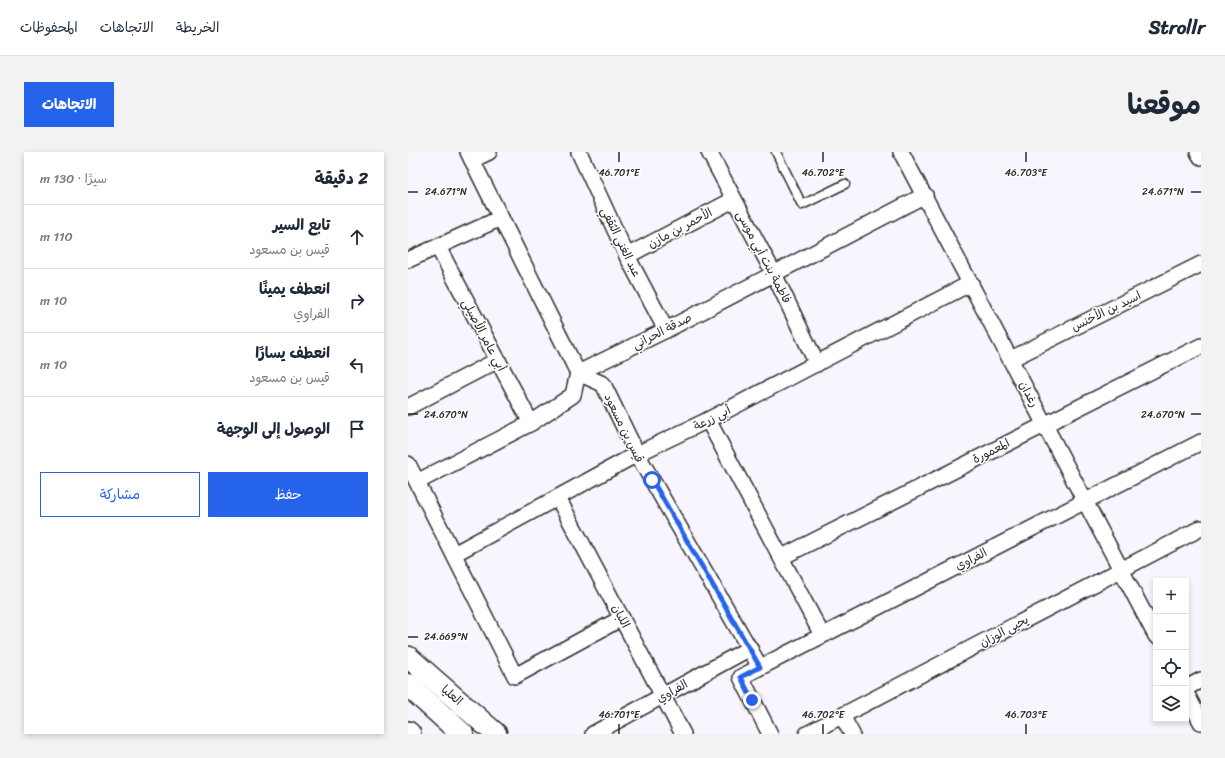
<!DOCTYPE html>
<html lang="ar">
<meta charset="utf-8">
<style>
:root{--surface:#fff;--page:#f2f2f3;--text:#1f2937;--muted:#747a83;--line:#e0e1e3;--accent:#2563eb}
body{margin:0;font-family:Sriracha,"Playpen Sans Arabic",sans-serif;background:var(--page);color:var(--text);direction:rtl}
.controls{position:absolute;right:12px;bottom:12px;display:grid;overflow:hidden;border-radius:0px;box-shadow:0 2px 6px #0003}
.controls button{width:36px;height:36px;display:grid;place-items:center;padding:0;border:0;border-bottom:1px solid var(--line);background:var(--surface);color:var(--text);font:20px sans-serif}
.stop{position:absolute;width:12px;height:12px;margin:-9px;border:3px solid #2563eb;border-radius:50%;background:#fff}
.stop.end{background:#2563eb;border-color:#fff;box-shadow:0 1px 4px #0008}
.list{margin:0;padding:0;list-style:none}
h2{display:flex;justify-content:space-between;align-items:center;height:52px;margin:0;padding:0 16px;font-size:17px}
h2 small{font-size:13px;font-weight:400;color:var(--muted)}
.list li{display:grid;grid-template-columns:26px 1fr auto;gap:12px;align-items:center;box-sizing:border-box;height:64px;padding:0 16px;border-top:1px solid var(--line)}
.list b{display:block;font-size:15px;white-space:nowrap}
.list p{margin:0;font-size:13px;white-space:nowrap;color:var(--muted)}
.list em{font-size:13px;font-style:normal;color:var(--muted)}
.actions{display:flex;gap:8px;padding:12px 16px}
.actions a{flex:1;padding:9px 0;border:1px solid var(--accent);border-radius:0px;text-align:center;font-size:14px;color:var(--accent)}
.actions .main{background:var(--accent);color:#fff}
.icon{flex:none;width:22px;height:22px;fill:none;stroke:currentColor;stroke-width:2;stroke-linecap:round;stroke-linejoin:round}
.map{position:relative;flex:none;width:793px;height:582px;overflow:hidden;direction:ltr;border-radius:0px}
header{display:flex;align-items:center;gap:24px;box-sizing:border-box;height:56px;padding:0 20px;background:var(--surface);border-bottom:1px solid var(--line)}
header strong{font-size:19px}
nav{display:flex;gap:22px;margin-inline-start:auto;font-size:14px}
.intro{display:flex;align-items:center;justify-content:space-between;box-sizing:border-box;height:96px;padding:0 24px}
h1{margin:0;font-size:28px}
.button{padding:10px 18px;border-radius:0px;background:var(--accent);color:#fff;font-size:14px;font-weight:700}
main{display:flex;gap:24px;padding:0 24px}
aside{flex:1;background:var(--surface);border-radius:0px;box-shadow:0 2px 6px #0003}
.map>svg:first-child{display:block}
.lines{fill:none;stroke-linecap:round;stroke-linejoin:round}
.lane-casing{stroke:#2b2b2b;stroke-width:11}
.street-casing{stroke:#2b2b2b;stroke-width:18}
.secondary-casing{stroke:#2b2b2b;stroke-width:24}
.primary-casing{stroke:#2b2b2b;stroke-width:25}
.lane{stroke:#fff;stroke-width:8}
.street{stroke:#fff;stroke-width:15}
.secondary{stroke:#fff;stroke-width:21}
.primary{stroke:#fff;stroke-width:22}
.route{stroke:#2563eb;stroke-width:5}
.ticks{fill:none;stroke:#2b2b2b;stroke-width:1.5}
.labels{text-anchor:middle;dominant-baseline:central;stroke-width:3;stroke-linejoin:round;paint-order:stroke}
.street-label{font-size:12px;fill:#2b2b2b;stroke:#fff}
.ticks-label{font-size:10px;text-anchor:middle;fill:#2b2b2b;stroke:#fff;stroke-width:3;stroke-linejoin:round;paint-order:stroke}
</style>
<header>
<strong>Strollr</strong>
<nav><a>الخريطة</a><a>الاتجاهات</a><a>المحفوظات</a></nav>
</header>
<div class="intro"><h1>موقعنا</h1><a class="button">الاتجاهات</a></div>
<main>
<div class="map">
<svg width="793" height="582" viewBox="0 0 793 582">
<rect width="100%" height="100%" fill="#f8f5ff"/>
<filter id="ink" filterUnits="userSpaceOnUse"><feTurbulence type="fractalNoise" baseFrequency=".025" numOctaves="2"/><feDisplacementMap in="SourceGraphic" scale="8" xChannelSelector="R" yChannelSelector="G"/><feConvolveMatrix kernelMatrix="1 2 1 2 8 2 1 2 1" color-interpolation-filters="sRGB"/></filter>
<g filter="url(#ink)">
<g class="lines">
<defs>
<path id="lane" d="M368,0L394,53L437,32"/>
<g id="street">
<path d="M60,0L170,221L195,232L229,302L352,515"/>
<path d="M171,0L219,104L258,178"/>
<path d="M301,0L366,122L409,212"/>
<path d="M493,0L748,484"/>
<path d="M790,0L793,5"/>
<path d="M64,8L81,0"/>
<path d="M30,95L123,271"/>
<path d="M219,104L325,48"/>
<path d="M0,108L93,66"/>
<path d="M603,207L793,112"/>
<path d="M170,221L258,178L517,43"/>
<path d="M0,255L90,208"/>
<path d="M300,268L414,483"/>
<path d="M0,312L107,524L214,466"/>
<path d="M9,330L123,271L165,243L170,221"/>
<path d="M150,346L275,582"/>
<path d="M46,402L229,302L300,268L563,131"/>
<path d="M374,405L793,194"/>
<path d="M778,536L793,528"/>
<path d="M778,541L793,570"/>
<path d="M434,564L444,582"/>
<path d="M185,582L342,496"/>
<path d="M362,582L333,525L793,290"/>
<path d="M399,582L793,376"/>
</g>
<g id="secondary">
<path d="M0,505L88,582"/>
<path d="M0,580L2,582"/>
</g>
<path id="primary" d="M0,533L54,582"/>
</defs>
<use href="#lane" class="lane-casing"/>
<use href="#street" class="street-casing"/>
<use href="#secondary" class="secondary-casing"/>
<use href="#primary" class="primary-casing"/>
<use href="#lane" class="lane"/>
<use href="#street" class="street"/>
<use href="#secondary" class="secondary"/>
<use href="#primary" class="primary"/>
</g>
</g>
<g class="lines" filter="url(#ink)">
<path class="route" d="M244,328L352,515L333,525L344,548"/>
</g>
<path class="ticks" d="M211,0V10M415,0V10M618,0V10M0,40H10M783,40H793M0,262H10M783,262H793M0,485H10M211,572V582M415,572V582M618,572V582"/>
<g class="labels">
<g class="street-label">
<text transform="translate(272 76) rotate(-28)">الأحمر بن مازن</text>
<text transform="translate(213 90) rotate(64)">عبد الغني الثقفي</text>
<text transform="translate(356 105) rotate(62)">فاطمة بنت أبي موسى</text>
<text transform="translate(698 159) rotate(-26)">اسيد بن الأخنس</text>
<text transform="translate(254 179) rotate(-27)">صدقة الحراني</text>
<text transform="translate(76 183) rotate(62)">أبي عامر الأصيلي</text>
<text transform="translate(621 242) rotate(62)">رغدان</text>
<text transform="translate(304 266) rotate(-27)">أبي زرعة</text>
<text transform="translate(216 276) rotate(64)">قيس بن مسعود</text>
<text transform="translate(583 299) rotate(-27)">المعمورة</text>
<text transform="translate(563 407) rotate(-27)">الفراوي</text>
<text transform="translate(213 464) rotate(62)">اللبان</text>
<text transform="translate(596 479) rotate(-28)">يحيى الوزان</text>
<text transform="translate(264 539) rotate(-29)">الفراوي</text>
<text transform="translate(44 543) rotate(41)">العليا</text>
</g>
</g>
<g class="ticks-label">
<text x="211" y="24">46.701°E</text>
<text x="415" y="24">46.702°E</text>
<text x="618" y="24">46.703°E</text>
<text x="38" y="43">24.671°N</text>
<text x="755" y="43">24.671°N</text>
<text x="38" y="266">24.670°N</text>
<text x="755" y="266">24.670°N</text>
<text x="38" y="488">24.669°N</text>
<text x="211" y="566">46.701°E</text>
<text x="415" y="566">46.702°E</text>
<text x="618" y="566">46.703°E</text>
</g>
</svg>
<div class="controls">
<button>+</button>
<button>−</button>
<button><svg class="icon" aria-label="locate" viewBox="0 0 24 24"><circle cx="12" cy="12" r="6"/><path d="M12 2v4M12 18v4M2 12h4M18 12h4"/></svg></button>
<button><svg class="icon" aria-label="layers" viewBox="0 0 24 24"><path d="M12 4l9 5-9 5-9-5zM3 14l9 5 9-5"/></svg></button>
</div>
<div class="stop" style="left:244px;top:328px"></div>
<div class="stop end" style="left:344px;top:548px"></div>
</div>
<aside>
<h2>2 دقيقة<small>سيرًا · 130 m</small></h2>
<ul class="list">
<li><svg class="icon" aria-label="ahead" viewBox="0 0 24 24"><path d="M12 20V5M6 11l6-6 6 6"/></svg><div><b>تابع السير</b><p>قيس بن مسعود</p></div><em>110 m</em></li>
<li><svg class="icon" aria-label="right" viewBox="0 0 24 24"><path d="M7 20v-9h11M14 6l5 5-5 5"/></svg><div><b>انعطف يمينًا</b><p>الفراوي</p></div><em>10 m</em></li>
<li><svg class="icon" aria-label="left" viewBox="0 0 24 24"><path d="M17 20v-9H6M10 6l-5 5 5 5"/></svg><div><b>انعطف يسارًا</b><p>قيس بن مسعود</p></div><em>10 m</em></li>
<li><svg class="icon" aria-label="arrive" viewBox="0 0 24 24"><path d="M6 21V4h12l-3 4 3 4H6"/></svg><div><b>الوصول إلى الوجهة</b></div></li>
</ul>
<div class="actions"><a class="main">حفظ</a><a>مشاركة</a></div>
</aside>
</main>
